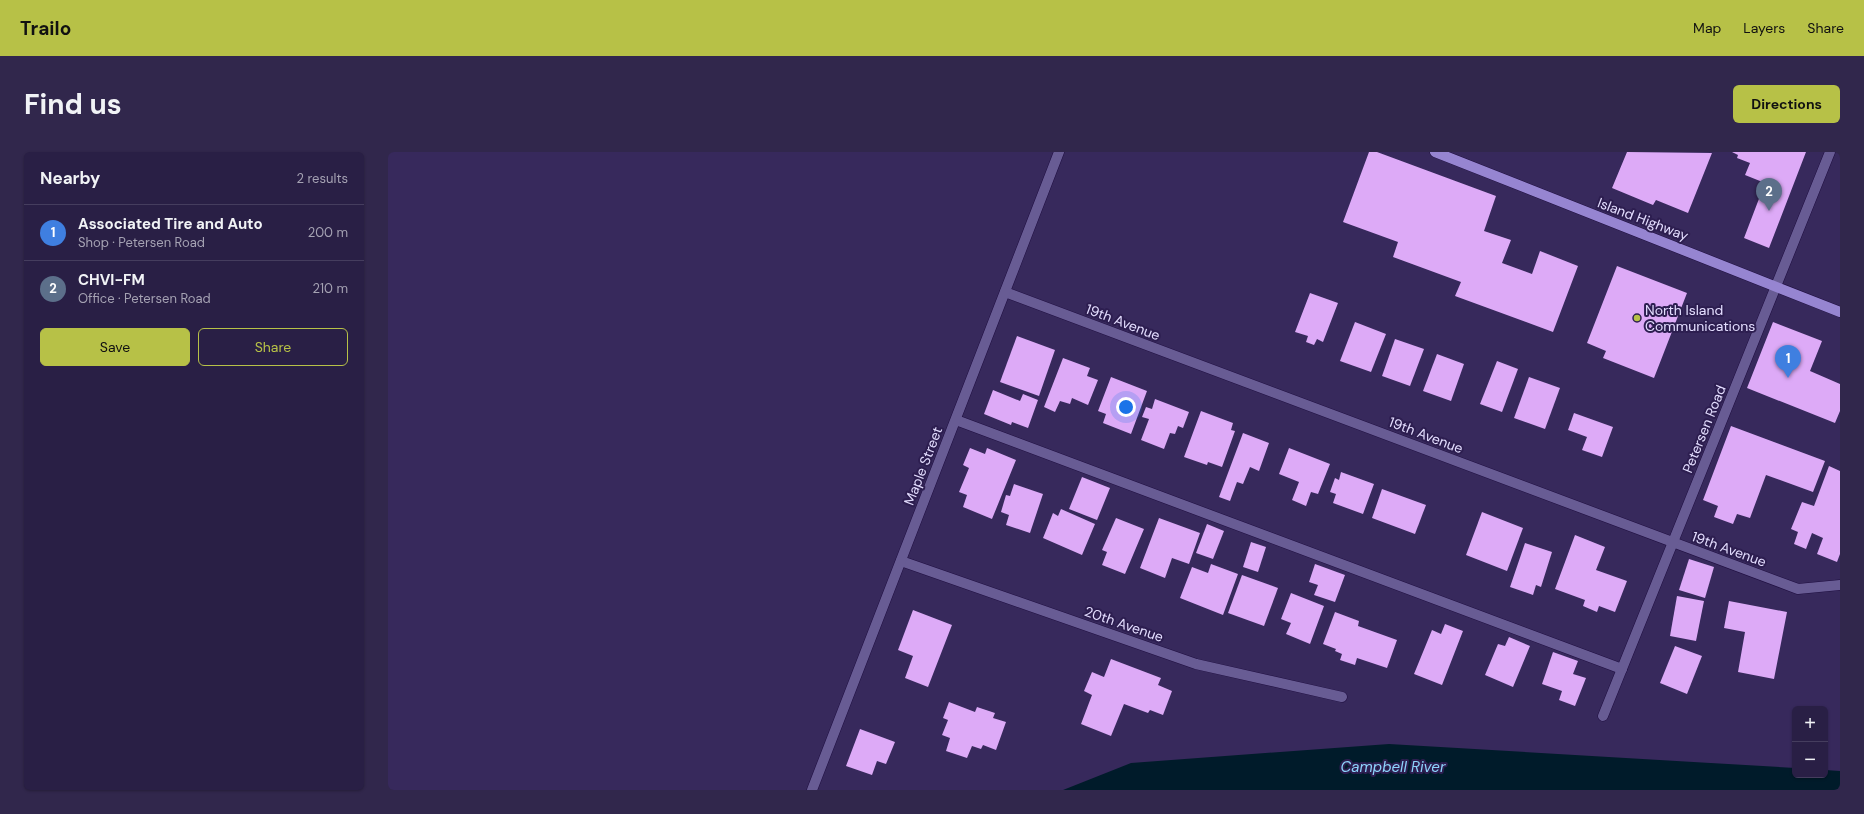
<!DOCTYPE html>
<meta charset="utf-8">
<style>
:root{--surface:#291f45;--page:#31274c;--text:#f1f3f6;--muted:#a5a2b3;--line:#453d5e;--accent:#b7c147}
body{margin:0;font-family:"DM Sans",sans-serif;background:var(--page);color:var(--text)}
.controls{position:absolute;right:12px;bottom:12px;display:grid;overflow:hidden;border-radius:6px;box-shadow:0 1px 3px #0004}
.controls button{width:36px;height:36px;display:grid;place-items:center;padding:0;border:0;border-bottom:1px solid var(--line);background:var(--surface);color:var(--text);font:20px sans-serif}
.you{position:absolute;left:738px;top:255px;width:14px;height:14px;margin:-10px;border:3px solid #fff;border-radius:50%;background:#1a73e8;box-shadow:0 0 0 6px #1a73e833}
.badge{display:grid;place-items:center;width:26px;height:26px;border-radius:50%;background:var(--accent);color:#fff;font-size:13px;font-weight:700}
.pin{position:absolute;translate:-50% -33px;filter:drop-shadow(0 1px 2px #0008)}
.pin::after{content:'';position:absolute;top:21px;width:14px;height:12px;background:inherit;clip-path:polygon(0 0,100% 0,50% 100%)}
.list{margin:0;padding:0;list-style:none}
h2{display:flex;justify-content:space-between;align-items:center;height:52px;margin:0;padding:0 16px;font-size:17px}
h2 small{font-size:13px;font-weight:400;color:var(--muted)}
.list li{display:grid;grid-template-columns:26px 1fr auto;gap:12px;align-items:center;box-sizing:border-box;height:56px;padding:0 16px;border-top:1px solid var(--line)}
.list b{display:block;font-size:15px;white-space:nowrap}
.list p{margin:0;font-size:13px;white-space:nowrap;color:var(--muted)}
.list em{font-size:13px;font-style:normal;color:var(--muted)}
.actions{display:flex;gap:8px;padding:12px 16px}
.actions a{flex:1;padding:9px 0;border:1px solid var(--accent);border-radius:6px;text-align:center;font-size:14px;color:var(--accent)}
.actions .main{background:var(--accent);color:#111}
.map{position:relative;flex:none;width:1452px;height:638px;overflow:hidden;border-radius:6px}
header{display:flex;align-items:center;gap:24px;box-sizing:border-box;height:56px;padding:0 20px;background:var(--accent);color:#111}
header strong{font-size:19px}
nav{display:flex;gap:22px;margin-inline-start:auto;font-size:14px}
.intro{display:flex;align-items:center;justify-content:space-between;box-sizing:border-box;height:96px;padding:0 24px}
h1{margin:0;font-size:28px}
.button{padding:10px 18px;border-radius:6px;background:var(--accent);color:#111;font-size:14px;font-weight:700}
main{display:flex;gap:24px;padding:0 24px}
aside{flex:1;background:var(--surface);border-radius:6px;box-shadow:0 1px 3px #0004}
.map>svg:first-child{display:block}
.water{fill:#001b2a}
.building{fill:#ddaaf7}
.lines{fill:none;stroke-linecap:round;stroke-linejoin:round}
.minor-casing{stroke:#1f0e40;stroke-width:11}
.major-casing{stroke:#1f0e40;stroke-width:11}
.minor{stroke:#685c94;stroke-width:10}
.major{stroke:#9685d1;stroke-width:10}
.poi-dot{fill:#b7c147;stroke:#2d1e50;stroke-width:1.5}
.labels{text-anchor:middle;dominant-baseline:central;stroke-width:4;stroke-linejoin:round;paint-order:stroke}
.street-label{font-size:14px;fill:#e4deff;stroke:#2d1e50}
.poi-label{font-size:14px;fill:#e4deff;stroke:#2d1e50;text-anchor:start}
.water-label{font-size:15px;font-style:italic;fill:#8dd4fb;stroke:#2d1e50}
</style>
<header>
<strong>Trailo</strong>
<nav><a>Map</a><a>Layers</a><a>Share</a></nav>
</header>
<div class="intro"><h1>Find us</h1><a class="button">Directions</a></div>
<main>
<aside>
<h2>Nearby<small>2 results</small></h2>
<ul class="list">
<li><span class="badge" style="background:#3f7fe0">1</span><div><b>Associated Tire and Auto</b><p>Shop · Petersen Road</p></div><em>200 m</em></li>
<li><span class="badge" style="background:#5c6f8a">2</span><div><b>CHVI-FM</b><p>Office · Petersen Road</p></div><em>210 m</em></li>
</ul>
<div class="actions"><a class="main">Save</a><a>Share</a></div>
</aside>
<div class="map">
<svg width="1452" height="638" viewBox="0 0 1452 638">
<rect width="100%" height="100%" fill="#37295c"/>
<path class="water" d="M1001,592L1407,616V623H1437V618L1452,619V638H675L743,611Z"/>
<g class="building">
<path d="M981,0H989L1108,44L1096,79L1123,88L1114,111L1144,122L1152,99L1190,114L1165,180L1067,144L1073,130L1005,105L1010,90L955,70Z"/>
<path d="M1239,0L1324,1L1300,61L1268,48L1265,53L1224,36Z"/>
<path d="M1344,0H1418L1381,96L1356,86L1377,31L1357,23L1362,11L1349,6L1350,3Z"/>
<path d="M1229,114L1299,141L1266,226L1215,206L1218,199L1199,191Z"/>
<path d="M922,141L950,151L935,190L929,187L926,193L918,190L920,184L907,180Z"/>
<path d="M967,170L998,182L983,220L952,209Z"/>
<path d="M1385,170L1434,189L1422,219L1452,232V259L1447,271L1359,236Z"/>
<path d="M629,184L667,198L651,244L612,230Z"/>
<path d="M1007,187L1036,197L1022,234L994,224Z"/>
<path d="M1049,202L1076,212L1063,249L1035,239Z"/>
<path d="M675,206L702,216L699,224L710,228L700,253L684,246L682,252L672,249L667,260L656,255Z"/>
<path d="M1109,209L1130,217L1114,260L1092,252Z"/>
<path d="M723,225L759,239L743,282L715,271L718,262L710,259Z"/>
<path d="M1141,225L1172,236L1157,277L1126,266Z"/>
<path d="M605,238L632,249L635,242L650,248L640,276L624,270L623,273L596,262Z"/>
<path d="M767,247L801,260L795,276L790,274L787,282L782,281L776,297L753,288L761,267L754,265L758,255L764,257Z"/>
<path d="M813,259L845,271L843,278L847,279L834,315L820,310L819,313L796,305Z"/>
<path d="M1186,261L1225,275L1214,305L1194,298L1199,285L1180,278Z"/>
<path d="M1343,274L1437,309L1425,340L1378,323L1362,366L1349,362L1345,372L1326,365L1330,354L1315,348Z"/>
<path d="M855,281L881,291L871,319L862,315L855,332L849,330L842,349L831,345Z"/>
<path d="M582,296L597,302L599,296L628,308L604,367L575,355L579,343L571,340L581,316L575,313Z"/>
<path d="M901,296L942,312L930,342L923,340L918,354L904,348L911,330L891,322Z"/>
<path d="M1441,314L1452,319V402L1449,410L1429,402L1435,386L1424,381L1418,397L1406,392L1410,380L1403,377L1414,350L1426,354Z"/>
<path d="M953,320L986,332L975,362L945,351L948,342L942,340L947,326L951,328Z"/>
<path d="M694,325L722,336L709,368L681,357Z"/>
<path d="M626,332L655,342L642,381L618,373L621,363L613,360L618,343L622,344Z"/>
<path d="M994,337L1038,353L1027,382L984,366Z"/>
<path d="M673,357L707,372L694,403L655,386L665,361L670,364Z"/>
<path d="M1094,360L1135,376L1119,419L1078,403Z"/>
<path d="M728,366L756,377L737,422L714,413L719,400L714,398Z"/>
<path d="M771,366L812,381L801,412L784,406L777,426L752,416Z"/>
<path d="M819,372L836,379L825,407L808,401Z"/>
<path d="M1187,383L1217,395L1208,418L1239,429L1227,460L1211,454L1209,460L1195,454L1197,448L1167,437Z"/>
<path d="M863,390L878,395L870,420L855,415Z"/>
<path d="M1137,391L1164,400L1153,435L1148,433L1145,443L1122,435Z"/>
<path d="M1301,407L1326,415L1317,446L1291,438Z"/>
<path d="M823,412L850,422L835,463L792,446L804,415L820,421Z"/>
<path d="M927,412L957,423L947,450L926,443L930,433L921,430Z"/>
<path d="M854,423L890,436L876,474L840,461Z"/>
<path d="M903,441L936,454L922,492L898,482L903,471L893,467Z"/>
<path d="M1289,444L1316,449L1308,489L1282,484Z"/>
<path d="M1341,449L1399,460L1386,527L1350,520L1357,480L1336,476Z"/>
<path d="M525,458L564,473L540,535L517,526L525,504L510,498Z"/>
<path d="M947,460L971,469L970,474L1009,488L999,516L969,506L967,513L952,508L954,502L947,499L948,497L935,492Z"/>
<path d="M1057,472L1075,479L1054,533L1026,522L1044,478L1053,482Z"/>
<path d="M1121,485L1142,494L1125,535L1097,523L1110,492L1117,494Z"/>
<path d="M1287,494L1314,504L1299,542L1272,531Z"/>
<path d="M1165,500L1190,509L1185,522L1198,526L1187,554L1171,548L1174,539L1154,532Z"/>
<path d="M723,507L773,526L770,533L784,539L775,563L762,558L760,561L736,552L723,584L693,572L704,543L696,539L704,520L716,525Z"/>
<path d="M561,550L587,560L589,555L607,561L605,566L618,570L608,598L595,593L593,597L584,594L579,606L558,599L562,586L554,583L560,568L555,566Z"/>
<path d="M472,577L507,590L498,612L489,609L484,623L458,614Z"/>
</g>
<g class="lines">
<defs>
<g id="minor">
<path d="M617,140L1410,437L1452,433"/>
<path d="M568,268L1234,517"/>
<path d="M513,409L808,512L954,545"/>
<path d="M1215,564L1442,0"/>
<path d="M424,638L671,0"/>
</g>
<path id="major" d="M1047,0L1452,160"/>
</defs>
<use href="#minor" class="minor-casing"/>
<use href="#major" class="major-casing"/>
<use href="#minor" class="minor"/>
<use href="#major" class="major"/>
</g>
<circle class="poi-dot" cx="1249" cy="166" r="4"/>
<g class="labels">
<g class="street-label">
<text transform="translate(1255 67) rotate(21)">Island Highway</text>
<text transform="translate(735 170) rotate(21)">19th Avenue</text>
<text transform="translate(1316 277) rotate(-68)">Petersen Road</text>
<text transform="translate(1038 283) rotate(21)">19th Avenue</text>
<text transform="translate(535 314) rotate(-69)">Maple Street</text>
<text transform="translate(1341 397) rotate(20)">19th Avenue</text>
<text transform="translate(736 472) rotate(19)">20th Avenue</text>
</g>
<g class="poi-label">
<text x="1257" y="158">North Island<tspan x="1257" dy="16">Communications</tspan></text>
</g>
<g class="water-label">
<text x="1005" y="615">Campbell River</text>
</g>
</g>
</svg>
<div class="controls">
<button>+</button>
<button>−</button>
</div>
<div class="you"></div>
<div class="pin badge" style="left:1400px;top:226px;background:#3f7fe0">1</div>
<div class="pin badge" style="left:1381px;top:59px;background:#5c6f8a">2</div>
</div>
</main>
